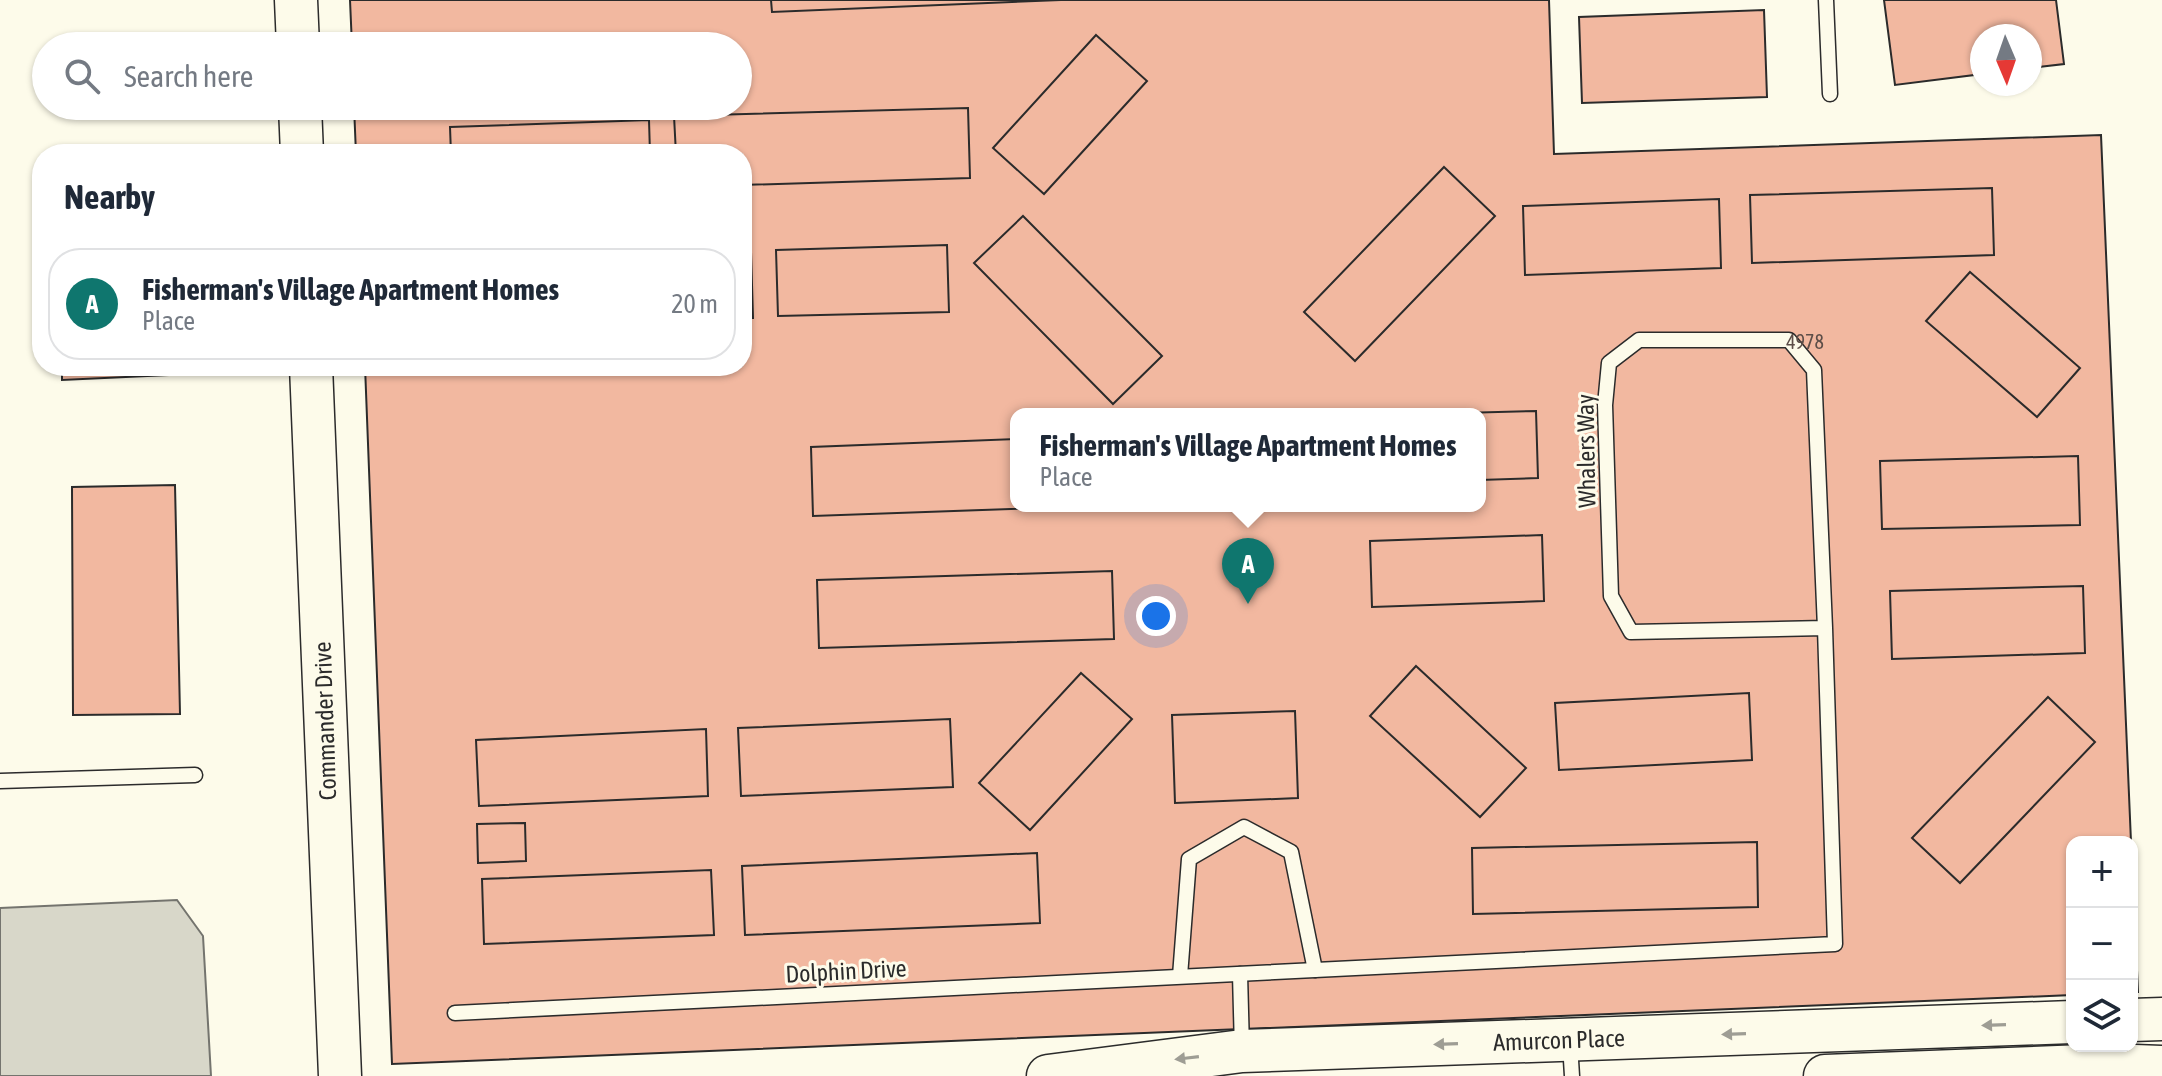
<!DOCTYPE html>
<meta charset="utf-8">
<style>
:root{--surface:#fff;--page:#f6f6f7;--text:#1f2937;--muted:#747a83;--line:#e0e1e3;--accent:#0f766e}
body{margin:0;font-family:"Asap Condensed",sans-serif;background:var(--page);color:var(--text)}
.controls{position:absolute;right:24px;bottom:24px;display:grid;overflow:hidden;border-radius:16px;box-shadow:0 2px 6px #0004}
.controls button{width:72px;height:72px;display:grid;place-items:center;padding:0;border:0;border-bottom:2px solid var(--line);background:var(--surface);color:var(--text);font:40px sans-serif}
.compass{position:absolute;left:1970px;top:24px;width:72px;height:72px;border-radius:50%;background:var(--surface);box-shadow:0 2px 6px #0004;rotate:178deg}
.you{position:absolute;left:1156px;top:616px;width:28px;height:28px;margin:-20px;border:6px solid #fff;border-radius:50%;background:#1a73e8;box-shadow:0 0 0 12px #1a73e833}
.badge{display:grid;place-items:center;width:52px;height:52px;border-radius:50%;background:var(--accent);color:#fff;font-size:26px;font-weight:700}
.pin{position:absolute;translate:-50% -66px;filter:drop-shadow(0 2px 4px #0008)}
.pin::after{content:'';position:absolute;top:42px;width:28px;height:24px;background:inherit;clip-path:polygon(0 0,100% 0,50% 100%)}
.popup{position:absolute;left:1010px;top:408px;width:476px;height:104px;box-sizing:border-box;display:grid;place-content:center;border-radius:16px;background:var(--surface);filter:drop-shadow(0 2px 6px #0005);font-size:26px;white-space:nowrap;color:var(--muted)}
.popup b{font-size:30px;color:var(--text)}
.popup::after{content:'';position:absolute;left:50%;top:100%;margin-left:-16px;border:16px solid transparent;border-top-color:var(--surface)}
.list{margin:0;padding:0;list-style:none}
h2{display:flex;justify-content:space-between;align-items:center;height:104px;margin:0;padding:0 32px;font-size:34px}
h2 small{font-size:26px;font-weight:400;color:var(--muted)}
.list li{display:grid;grid-template-columns:52px 1fr auto;gap:24px;align-items:center;box-sizing:border-box;height:112px;margin:0 16px 16px;padding:0 16px;border:2px solid var(--line);border-radius:32px}
.list b{display:block;font-size:30px;white-space:nowrap}
.list p{margin:0;font-size:26px;white-space:nowrap;color:var(--muted)}
.list em{font-size:26px;font-style:normal;color:var(--muted)}
.icon{flex:none;width:44px;height:44px;fill:none;stroke:currentColor;stroke-width:2;stroke-linecap:round;stroke-linejoin:round}
.map{position:relative;flex:none;width:2162px;height:1076px;overflow:hidden}
.search{position:absolute;background:var(--surface);box-shadow:0 2px 6px #0004;left:32px;top:32px;width:720px;height:88px;display:flex;align-items:center;gap:20px;box-sizing:border-box;padding:0 28px;border-radius:44px;color:var(--muted);font-size:30px}
.panel{position:absolute;background:var(--surface);box-shadow:0 2px 6px #0004;left:32px;top:144px;width:720px;height:232px;border-radius:32px}
.map>svg:first-child{display:block}
.water{fill:#d8d7c9;stroke:#74746e;stroke-width:2}
.building{fill:#f2b8a0;stroke:#2b2b2b;stroke-width:2;fill-rule:evenodd}
.lines{fill:none;stroke-linecap:round;stroke-linejoin:round}
.lane-casing{stroke:#2b2b2b;stroke-width:17}
.secondary-casing{stroke:#2b2b2b;stroke-width:45}
.lane{stroke:#fdfbea;stroke-width:14}
.secondary{stroke:#fdfbea;stroke-width:42}
.oneway{fill:#9e9d94}
.labels{text-anchor:middle;dominant-baseline:central;stroke-width:6;stroke-linejoin:round;paint-order:stroke}
.number-label{font-size:20px;fill:#5d4e48}
.street-label{font-size:24px;fill:#2b2b2b;stroke:#fdfbea}
</style>
<div class="map">
<svg width="2162" height="1076" viewBox="0 0 2162 1076">
<rect width="100%" height="100%" fill="#fdfbea"/>
<path class="water" d="M177,900L203,936L211,1076H0V908Z"/>
<g class="building">
<path d="M350,0H1549L1554,154L2101,135L2131,842H2072V995L392,1064L365,366H742V154H356L354,106H738V46H352ZM1016,414H1480V506H1016Z"/>
<path d="M771,0H1061L772,12Z"/>
<path d="M1884,0H2056L2064,64L2030,68V36H1982V74L1895,85Z"/>
<path d="M1764,10L1767,97L1582,103L1579,17Z"/>
<path d="M1096,35L1147,81L1044,194L993,148Z"/>
<path d="M968,108L970,178L742,185V154H676L674,116Z"/>
<path d="M649,120L650,154H451L450,127Z"/>
<path d="M157,145L158,154H52V150Z"/>
<path d="M1444,167L1495,216L1355,361L1304,312Z"/>
<path d="M1992,188L1994,255L1752,263L1750,195Z"/>
<path d="M1719,199L1721,268L1525,275L1523,206Z"/>
<path d="M1023,216L1162,356L1113,404L974,263Z"/>
<path d="M947,245L949,312L778,316L776,250Z"/>
<path d="M751,252L753,318H742V253Z"/>
<path d="M1970,272L2080,368L2037,417L1926,321Z"/>
<path d="M62,366H167L168,375L62,380Z"/>
<path d="M1536,411L1538,478L1480,480V414H1423Z"/>
<path d="M1016,439V506H1094L813,516L811,447Z"/>
<path d="M2078,456L2080,525L1882,529L1880,461Z"/>
<path d="M175,485L180,714L73,715L72,487Z"/>
<path d="M1542,535L1544,601L1372,607L1370,541Z"/>
<path d="M1112,571L1114,639L819,648L817,580Z"/>
<path d="M2083,586L2085,653L1892,659L1890,591Z"/>
<path d="M1416,666L1526,768L1480,817L1370,716Z"/>
<path d="M1081,673L1132,719L1030,830L979,783Z"/>
<path d="M1749,693L1752,760L1559,770L1555,703Z"/>
<path d="M2048,697L2095,742L1960,883L1912,838Z"/>
<path d="M1295,711L1298,798L1175,803L1172,715Z"/>
<path d="M950,719L953,787L741,796L738,728Z"/>
<path d="M706,729L708,796L479,806L476,740Z"/>
<path d="M525,823L526,861L478,863L477,824Z"/>
<path d="M1757,842L1758,907L1473,914L1472,848Z"/>
<path d="M1037,853L1040,923L745,935L742,866Z"/>
<path d="M2132,860L2138,992H2132Z"/>
<path d="M711,870L714,935L484,944L482,879Z"/>
</g>
<g class="lines">
<defs>
<g id="lane">
<path d="M1826,0L1830,94"/>
<path d="M0,781L195,775"/>
<path d="M1240,974L1242,1049"/>
<path d="M1180,976L1189,859L1244,827L1291,852L1315,970"/>
<path d="M455,1013L1835,944L1825,628L1814,370L1789,340H1639L1609,363L1605,405L1611,596L1631,632L1825,628"/>
<path d="M1570,1044L1572,1076"/>
</g>
<g id="secondary">
<path d="M296,0L298,46"/>
<path d="M300,106L302,154"/>
<path d="M311,366L340,1076"/>
<path d="M2132,1020L2162,1019"/>
<path d="M1048,1076L1242,1051L2072,1022"/>
<path d="M1825,1076L2109,1065L2162,1067"/>
</g>
</defs>
<use href="#lane" class="lane-casing"/>
<use href="#secondary" class="secondary-casing"/>
<use href="#lane" class="lane"/>
<use href="#secondary" class="secondary"/>
</g>
<defs><path id="oneway-solid" d="M-6-.8H1V-3.2L6.5 0L1 3.2V.8H-6Z" transform="scale(2)"/></defs>
<g class="oneway">
<use href="#oneway-solid" transform="translate(1994 1025) rotate(178)"/>
<use href="#oneway-solid" transform="translate(1734 1034) rotate(178)"/>
<use href="#oneway-solid" transform="translate(1446 1044) rotate(178)"/>
<use href="#oneway-solid" transform="translate(1187 1058) rotate(173)"/>
</g>
<g class="labels">
<g class="number-label">
<text x="1805" y="341">4978</text>
</g>
<g class="street-label">
<text transform="translate(1586 451) rotate(-91)">Whalers Way</text>
<text transform="translate(325 721) rotate(-92)">Commander Drive</text>
<text transform="translate(846 971) rotate(-3)">Dolphin Drive</text>
<text transform="translate(1559 1040) rotate(-2)">Amurcon Place</text>
</g>
</g>
</svg>
<div class="controls">
<button>+</button>
<button>−</button>
<button><svg class="icon" aria-label="layers" viewBox="0 0 24 24"><path d="M12 4l9 5-9 5-9-5zM3 14l9 5 9-5"/></svg></button>
</div>
<svg class="compass" viewBox="-18 -18 36 36"><path d="M0-13l5 13h-10z" fill="#e53935"/><path d="M0 13l5-13h-10z" fill="#747a83"/></svg>
<div class="you"></div>
<div class="pin badge" style="left:1248px;top:604px">A</div>
<div class="popup"><b>Fisherman's Village Apartment Homes</b>Place</div>
<div class="search"><svg class="icon" aria-label="search" viewBox="0 0 24 24"><circle cx="10" cy="10" r="6"/><path d="M15 15l6 6"/></svg>Search here</div>
<section class="panel">
<h2>Nearby<small></small></h2>
<ul class="list">
<li><span class="badge">A</span><div><b>Fisherman's Village Apartment Homes</b><p>Place</p></div><em>20 m</em></li>
</ul>
</section>
</div>
